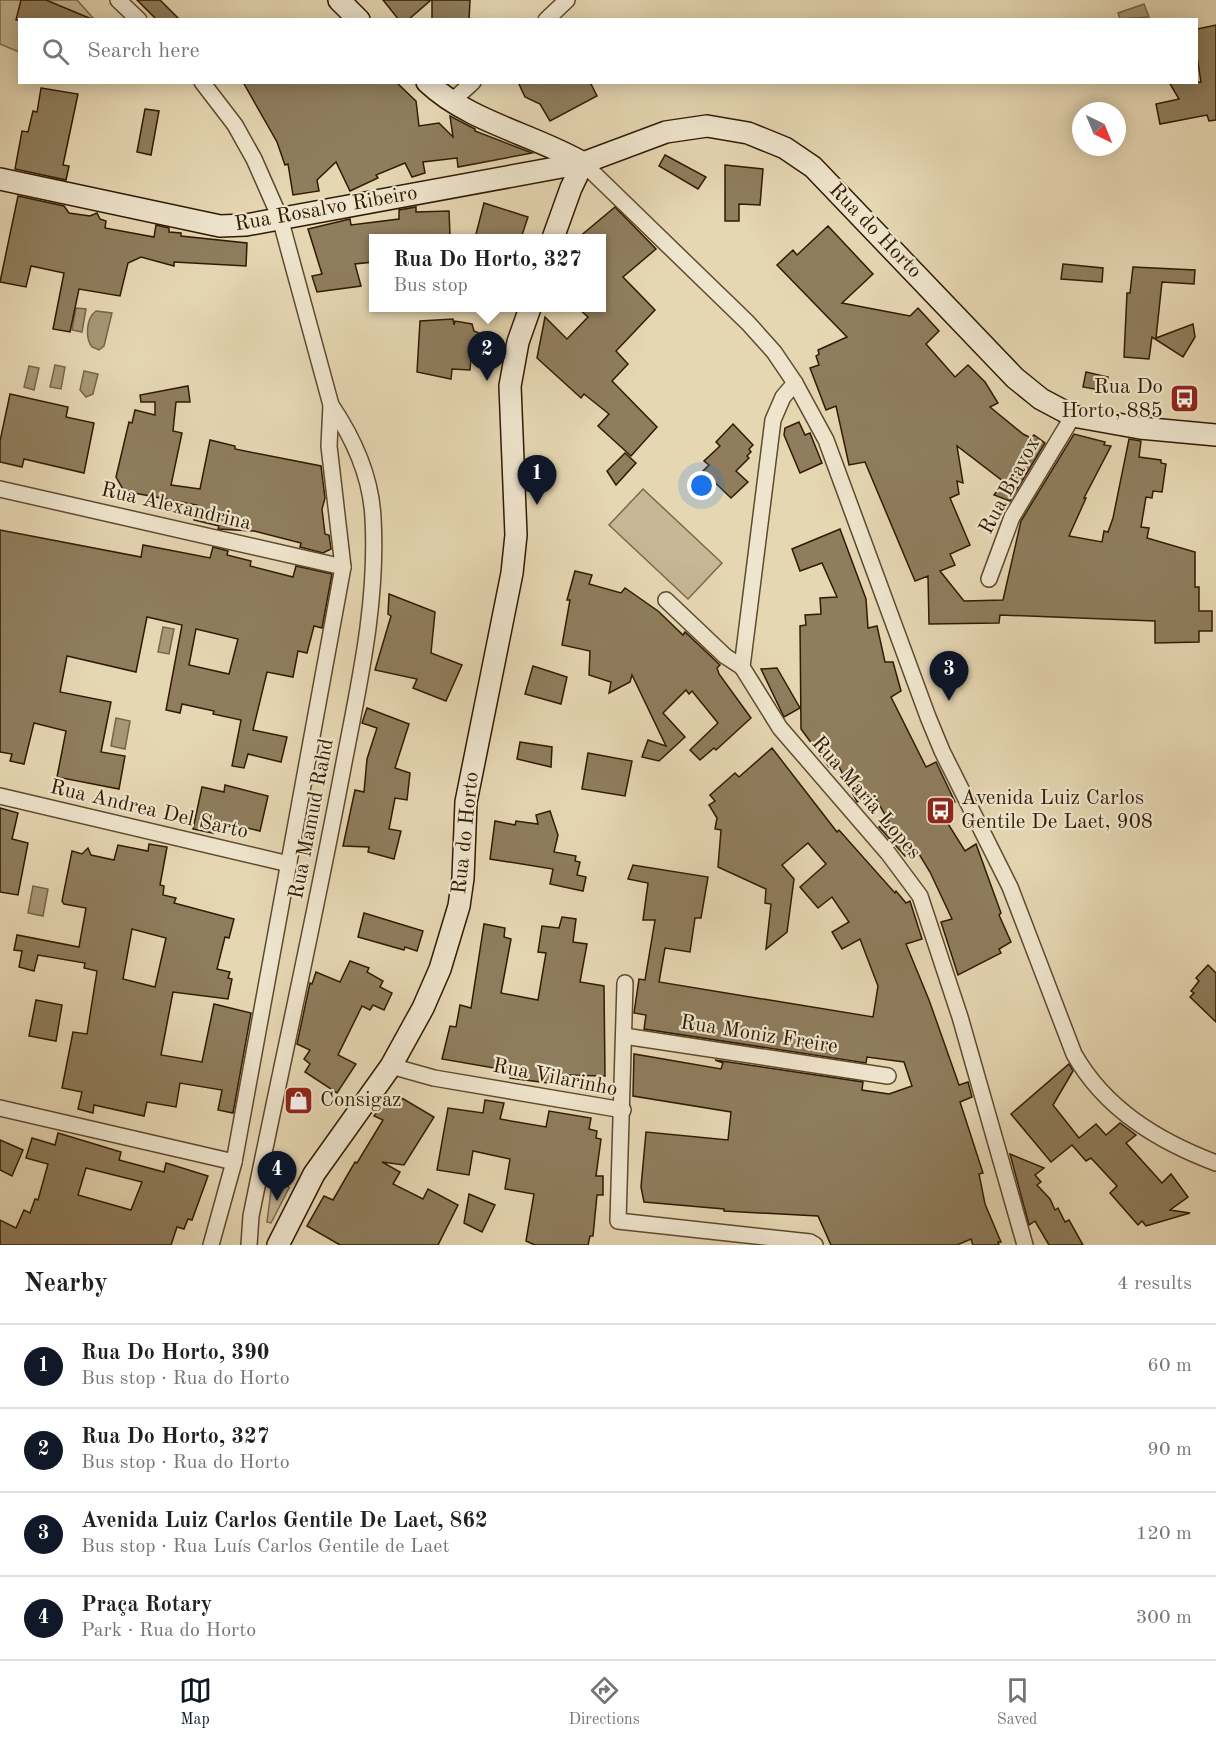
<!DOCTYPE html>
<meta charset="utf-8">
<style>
:root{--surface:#fff;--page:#f6f6f6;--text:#202124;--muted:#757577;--line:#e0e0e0;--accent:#111827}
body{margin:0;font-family:"Old Standard TT",serif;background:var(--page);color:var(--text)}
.compass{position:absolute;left:1072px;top:102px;width:54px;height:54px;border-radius:50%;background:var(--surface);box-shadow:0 3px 15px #0003;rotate:137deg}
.you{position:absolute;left:702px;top:486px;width:21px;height:21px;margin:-15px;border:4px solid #fff;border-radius:50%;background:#1a73e8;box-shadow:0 0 0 9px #1a73e833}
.badge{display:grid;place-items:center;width:39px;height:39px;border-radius:50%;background:var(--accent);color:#fff;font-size:20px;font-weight:700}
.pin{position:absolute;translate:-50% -50px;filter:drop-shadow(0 2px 3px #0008)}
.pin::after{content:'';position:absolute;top:32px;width:21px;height:18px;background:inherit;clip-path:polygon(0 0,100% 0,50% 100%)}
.popup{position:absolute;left:369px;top:234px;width:237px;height:78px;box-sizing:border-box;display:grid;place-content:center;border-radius:0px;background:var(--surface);filter:drop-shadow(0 2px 4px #0005);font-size:20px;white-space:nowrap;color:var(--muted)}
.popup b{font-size:22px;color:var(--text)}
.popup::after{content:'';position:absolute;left:50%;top:100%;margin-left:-12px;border:12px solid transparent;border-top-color:var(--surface)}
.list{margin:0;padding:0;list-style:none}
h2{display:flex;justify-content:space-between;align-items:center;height:78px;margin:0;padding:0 24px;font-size:26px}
h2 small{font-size:20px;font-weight:400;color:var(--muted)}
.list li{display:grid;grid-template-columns:39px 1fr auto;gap:18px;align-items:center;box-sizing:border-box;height:84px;padding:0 24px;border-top:2px solid var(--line)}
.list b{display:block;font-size:22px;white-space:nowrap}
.list p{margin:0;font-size:20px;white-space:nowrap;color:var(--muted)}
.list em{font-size:20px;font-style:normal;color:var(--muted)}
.icon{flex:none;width:33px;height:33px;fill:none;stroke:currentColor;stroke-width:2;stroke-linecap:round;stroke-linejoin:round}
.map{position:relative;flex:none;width:1216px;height:1245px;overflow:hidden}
.search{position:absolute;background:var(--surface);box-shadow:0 3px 15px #0003;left:18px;right:18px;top:18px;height:66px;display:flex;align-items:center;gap:15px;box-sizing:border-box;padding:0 21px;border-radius:0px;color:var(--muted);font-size:22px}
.sheet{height:414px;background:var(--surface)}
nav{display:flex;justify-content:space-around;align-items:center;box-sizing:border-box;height:84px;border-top:2px solid var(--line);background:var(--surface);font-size:16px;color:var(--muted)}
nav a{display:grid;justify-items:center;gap:3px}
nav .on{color:var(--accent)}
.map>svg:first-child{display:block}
.green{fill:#c7b795;stroke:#7c694a;stroke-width:1.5}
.water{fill:#a89776;stroke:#786547;stroke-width:1.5}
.building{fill:#8f7d5d;stroke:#301b00;stroke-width:1.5;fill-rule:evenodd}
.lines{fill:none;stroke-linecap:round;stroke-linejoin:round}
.street-casing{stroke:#5e4a2d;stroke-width:18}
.secondary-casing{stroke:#301b00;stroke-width:24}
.street{stroke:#efe5ce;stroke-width:15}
.secondary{stroke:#efe5ce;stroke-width:21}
.labels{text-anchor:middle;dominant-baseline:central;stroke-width:4.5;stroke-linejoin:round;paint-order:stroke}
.street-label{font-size:21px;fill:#301b00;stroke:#efe5ce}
.poi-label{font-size:21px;fill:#301b00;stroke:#efe5ce;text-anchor:start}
</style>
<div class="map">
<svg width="1216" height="1245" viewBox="0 0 1216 1245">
<rect width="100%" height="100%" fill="#e6d7b3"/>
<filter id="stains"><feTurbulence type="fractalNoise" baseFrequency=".00333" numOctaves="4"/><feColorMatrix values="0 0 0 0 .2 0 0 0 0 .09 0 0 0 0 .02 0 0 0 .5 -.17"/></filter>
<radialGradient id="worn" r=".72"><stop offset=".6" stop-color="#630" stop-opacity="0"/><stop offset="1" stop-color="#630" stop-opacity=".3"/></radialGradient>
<g class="green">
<path d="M0,0H77L94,19L20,20L19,52L0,44Z"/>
<path d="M643,489L722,563L688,599L609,525Z"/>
<path d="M272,1183L288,1185L289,1188L271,1223L267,1222Z"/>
</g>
<g class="water">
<path d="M1144,4L1149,17L1120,19L1118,13Z"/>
<path d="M76,308L86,309L82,332L72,330Z"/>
<path d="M96,311L112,313L104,346L99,350L92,347C85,338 86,318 96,311Z"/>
<path d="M55,365L65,367L61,389L50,387Z"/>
<path d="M29,366L39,368L34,390L24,387Z"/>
<path d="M84,371L98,374L93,394L86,397L80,390Z"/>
<path d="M163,627L174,629L169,654L158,652Z"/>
<path d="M116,718L130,721L125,749L111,746Z"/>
<path d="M33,886L48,889L43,916L28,913Z"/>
</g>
<g class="building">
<path d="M21,0H46L94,20H16Z"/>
<path d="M137,0H160L180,20H157Z"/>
<path d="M383,0H431L408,20H399Z"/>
<path d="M432,0H470L469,20H432Z"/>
<path d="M1216,25V120L1209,121L1207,115L1160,124L1156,104L1179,99L1169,82H1201L1197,57V29Z"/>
<path d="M243,82H396L416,101L419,126L439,123L453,137L450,116L475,129V131L532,153L458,167L457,158L423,162L425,173L412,177L405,163L376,175L378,178L350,191L336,162L317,180L319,191L293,195L288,164L285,165L277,142Z"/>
<path d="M518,82H590L597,96L550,121L540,104L525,97Z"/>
<path d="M41,88L78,94L63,165L69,166L66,180L15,169L22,131L28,132L33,111L37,112Z"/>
<path d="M145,109L159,111L151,155L137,152Z"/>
<path d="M665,155L706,177L698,189L659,166Z"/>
<path d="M725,165L763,169L760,205L739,204V221H725Z"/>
<path d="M18,196L64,206L69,213L90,216L97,213L100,219L106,221L105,228L154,237L156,225L169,228V232L181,233V236L247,243L246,266L174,262V266L141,257L128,263L120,296L79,289L70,332L53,329L64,273L31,266L26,287L0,282Z"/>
<path d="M484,203L528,217L521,238H475Z"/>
<path d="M416,207V212L449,211L450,235L439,236V238H373V262L355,264L361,286L317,292L312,276L322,274L308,229L350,219L351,225L399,219V210Z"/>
<path d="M615,207L656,249L623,277L655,310L616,351L628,364L612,381L657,427L631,456L598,426L609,414L584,394L581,398L537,358L545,317L567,339L588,317L578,308H601V238H578Z"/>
<path d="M828,226L873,274L842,303L910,316L918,308L939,331L926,344L955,377L968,365L985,382L998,403L990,407L1023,434L1031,438L1034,435L1045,443L1010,501L994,495L1004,482L957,446L963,483L957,481L959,494L950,498L970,545L950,554L955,565L940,571L964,601L1003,600L1021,521L1074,434L1105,442L1104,445L1111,446L1084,498H1086L1069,536L1102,542L1104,531L1108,532L1113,518L1129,439L1141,441L1139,457L1161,460V463L1166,464L1162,492L1153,491L1152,498L1146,497L1141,527L1149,528L1147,538L1195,552V587H1199V611H1212V631H1199V642L1155,643V621L1000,615L999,623L929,624L928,576L915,581L865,462L849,465L836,406L826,410L810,368L819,365L816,356L819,354L818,350L847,337L777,265L793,250L797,255Z"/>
<path d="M1063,264L1103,268L1102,282L1061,279Z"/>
<path d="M1133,267L1195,270L1194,284L1162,282L1156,338L1193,324L1195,337L1183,357L1152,337L1149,359L1124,357L1127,293H1130Z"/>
<path d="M453,319L454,325L455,321L472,324L474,331L481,334V359L471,358L470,370L452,369L451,379L417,372L420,321Z"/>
<path d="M1086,372L1108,377L1105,391L1083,387Z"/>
<path d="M188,386L190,402H176L173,431L182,433L171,485L200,489L210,440L235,446V449L321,466L325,498L322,509L325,534L329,535L331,549L323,553L300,547L301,543L254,531L218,529L219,526L194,520L197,505L124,491L116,477L129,422L132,423L135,410L155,415V402H141L140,395Z"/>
<path d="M10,394L68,407L66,417L94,423L84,473L24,459L22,467L0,462V441Z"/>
<path d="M799,422L805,435L810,433L822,463L800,473L784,435L785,428Z"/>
<path d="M733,424L753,445L749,449L751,452L747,456L749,458L736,471L748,482L731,498L703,471L709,465L704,461L720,446L716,442Z"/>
<path d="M625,453L636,463L616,485L607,471Z"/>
<path d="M840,529L866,599L868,628L877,626L885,662H893L901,691L891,697L926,767L936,762L955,802L944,809L947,815L945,819L965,851L976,844L1001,913L999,915L1011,942L999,949L1001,953L958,975L941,922L952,919L930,872L916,849L905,856L879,827L889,822L873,794L857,802L837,763L829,767L801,729L800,626L806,625L805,615L821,614L820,598L837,597L822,563L800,571L792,549Z"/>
<path d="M0,530L141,557L143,545L210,558L213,547L228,551L227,555L251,561L250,566L293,577L296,566L332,574L322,628L314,626L307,653L298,651L293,677L267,672L253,730L287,737L281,762L248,754L244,768L232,766L241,720L213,714L214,711L182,704L180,713L166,710L182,625L147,617L136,672L67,656L60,692L111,702L101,752L125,756L119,789L57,777L66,731L34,723L24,764L10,761L12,754L0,752ZM196,629L238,639L229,674L189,665Z"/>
<path d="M575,571L592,575L589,584L621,593L625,588L658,611L683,635L685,632L720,665L717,668L719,674L751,718L716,750L714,748L700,760L690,750L718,723L692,691L689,694L686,690L663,713L685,737L659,761L642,757L648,740L666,746L632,675L630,682L609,693L611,682L589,675L590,651L562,645L570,600H567Z"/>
<path d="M389,594L435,612L431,653L462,665L446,701L413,688L417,679L375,670L391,616L388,614Z"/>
<path d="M533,666L567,677L561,704L525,694Z"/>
<path d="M777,668L800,708L784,717L761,669Z"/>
<path d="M367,708L409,724L395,768L410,773L407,800L395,798L389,829L401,831L394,859L368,852L369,847L343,846L355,790L364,792L367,759L377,728L362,723Z"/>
<path d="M520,742L552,747L551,767L517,759Z"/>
<path d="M772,748L837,832L839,830L895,893L896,891L906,903L910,901L922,939L906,944L929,1000L959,1085L968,1082L972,1097L960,1102L983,1173L979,1174L985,1204L1001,1242H998L999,1245H973L971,1239L957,1245H831L818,1216L724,1211V1209L644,1202L641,1187L646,1132L728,1140L731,1112L633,1096L634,1054L721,1069L723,1063L715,1060L863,1082L862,1090L889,1094L912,1086L904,1062L867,1057L866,1063L644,1029L646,1015L634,1013L639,979L645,980L655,920H643L648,883L628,879L633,865L708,877L701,918H695L690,952L665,948L659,982L873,1017L878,986L860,939L842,949L832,932L849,922L832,897L818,908L800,887L826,864L808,843L782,865L794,879L787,932L766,949L771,904L765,903L766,889L718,867L721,830L715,829L717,818L709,805L715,801L710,795L735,773L739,777Z"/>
<path d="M588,753L632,761L625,796L582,789Z"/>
<path d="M225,785L268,796L260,831L216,821L213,833L193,829L202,787L224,792Z"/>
<path d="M0,808L18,813L12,839L28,843L18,895L0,892Z"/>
<path d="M550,811L558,835L554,852L576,856L575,861L580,862L577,875L586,877L583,891L550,884L553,869L490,859L495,821L515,825L516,821L538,824L536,815Z"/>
<path d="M149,844L167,847L160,885L164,886L163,895L176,898L174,903L234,919L229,938L225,937L217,969L230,972L228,978L232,979L228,999L173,992L161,1055L202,1062L214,1004L251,1013L233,1113L218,1110L222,1090L180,1083L176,1107L147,1102L144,1116L94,1105L93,1113L78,1109L82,1092L62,1088L73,1032L87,1034L97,971L84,968L85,963L38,955L34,971L19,967L22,951L14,950L17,935L79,947L86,908L64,904L62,901L72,851L82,854L88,848L91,855L114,860L118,845L148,851ZM132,929L166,938L155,987L123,979Z"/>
<path d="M364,913L423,931L417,951L405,947L404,950L358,937Z"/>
<path d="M562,917L576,919L573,942L587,944L580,982L604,986L605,1076L565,1075L563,1085L510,1078L512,1071L442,1059L450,1026L456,1027L460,1005L471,1008L484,924L505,928L504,937L511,939L501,993L538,1000L546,953L538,952L542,926L559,928Z"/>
<path d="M350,961L369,968L367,972L383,981L380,987L392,993L384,1010L373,1005L370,1010L362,1006L338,1055L356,1064L337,1093L305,1072L310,1064L304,1059L310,1050L297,1044L310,983L312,984L316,972L340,982Z"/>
<path d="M1208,965L1216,973V1022L1190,997L1194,993L1191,991L1199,981L1196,978Z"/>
<path d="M36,1000L62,1005L56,1041L29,1036Z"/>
<path d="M1069,1064L1073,1071L1053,1105L1079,1138L1096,1124L1106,1135L1120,1123L1136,1135L1126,1143L1162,1183L1171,1174L1188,1197L1170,1210L1190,1213L1146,1226L1142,1221L1138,1225L1110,1193L1117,1186L1091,1158L1086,1161L1072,1145L1051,1162L1011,1114Z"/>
<path d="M400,1097L434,1117L404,1165L382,1162L400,1172L393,1184L423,1199L428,1189L458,1205L438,1245H340L307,1226L324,1196L333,1200L355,1162L357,1163L383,1120L374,1116L386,1099L395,1104Z"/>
<path d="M485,1100L504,1103L500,1119L546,1127L549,1111L591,1118L589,1129L597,1131L596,1138L601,1139L596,1176H603V1195H597L593,1236H590L588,1245H535L526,1241L534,1194L505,1189L510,1159L473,1151L469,1175L437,1170L448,1108L483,1113Z"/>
<path d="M58,1133L121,1152L119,1160L164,1172L166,1163L208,1176L192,1220L188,1219L184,1229L177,1227L171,1245H0V1220L16,1228L24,1210L30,1213L35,1199L38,1200L48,1164L26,1158L32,1138L55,1145ZM86,1168L142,1182L131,1210L78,1195Z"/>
<path d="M0,1140L23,1150L12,1176L0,1170Z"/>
<path d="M1010,1154L1044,1168L1035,1175L1041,1182L1037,1185L1050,1199L1055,1210L1058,1208L1065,1222L1069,1220L1083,1245H1049L1035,1221L1029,1225Z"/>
<path d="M469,1194L495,1205L482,1232L464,1223Z"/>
</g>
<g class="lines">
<defs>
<g id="street">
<path d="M118,0L139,20"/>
<path d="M546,20L567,0"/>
<path d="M202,82L235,125L254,159L280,218L331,405L329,446L343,567L234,1162L211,1245"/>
<path d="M451,102L473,82"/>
<path d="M583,163L748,323L774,352L795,383L826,440L928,717L942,751L1010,887L1074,1054C1105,1109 1158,1141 1216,1163"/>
<path d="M795,383L783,397L773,420L742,667L780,728L888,853L920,896L960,1017L1025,1245"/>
<path d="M0,489L343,567"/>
<path d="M989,579L1012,517L1073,416"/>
<path d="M666,600L725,656L742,667"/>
<path d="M0,796L289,864"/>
<path d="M625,983L618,1221L810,1242L815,1245"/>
<path d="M624,1036L888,1076"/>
<path d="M391,1066L434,1078L623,1110"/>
<path d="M0,1108L234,1162"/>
<path d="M249,1245L251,1216C281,1068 314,921 342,773C358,688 378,605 373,518C371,476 354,439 331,405"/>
</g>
<g id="secondary">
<path d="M339,0L359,20"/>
<path d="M427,82C469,122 533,134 583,163"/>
<path d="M0,179L220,226L246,225L583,163L666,132L707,126L748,133L785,148L813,167L1015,378L1041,399L1073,416L1140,428L1216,435"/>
<path d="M553,238L571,188L583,163"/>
<path d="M278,1245L314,1174L391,1066L423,1008L440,969L459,906L463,878L466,802L512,573L516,535L510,386L518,342L530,308"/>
</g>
</defs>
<use href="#street" class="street-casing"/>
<use href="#secondary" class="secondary-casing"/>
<use href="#street" class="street"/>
<use href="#secondary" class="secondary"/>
</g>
<defs>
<symbol id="bus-square" viewBox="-11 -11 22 22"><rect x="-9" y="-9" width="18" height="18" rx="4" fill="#8f2418" stroke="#efe5ce"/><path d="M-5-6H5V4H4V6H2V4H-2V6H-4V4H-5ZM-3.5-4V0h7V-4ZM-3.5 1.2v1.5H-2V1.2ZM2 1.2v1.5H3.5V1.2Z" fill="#fff"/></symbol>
<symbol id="shop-square" viewBox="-11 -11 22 22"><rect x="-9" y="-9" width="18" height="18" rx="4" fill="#8f2418" stroke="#efe5ce"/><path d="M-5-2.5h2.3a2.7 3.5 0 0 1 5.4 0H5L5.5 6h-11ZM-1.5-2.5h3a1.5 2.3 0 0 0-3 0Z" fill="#fff"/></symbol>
</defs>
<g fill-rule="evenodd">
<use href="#bus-square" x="1168" y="382" width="33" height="33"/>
<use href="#bus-square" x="924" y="794" width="33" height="33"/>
<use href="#shop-square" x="282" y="1084" width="33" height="33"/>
</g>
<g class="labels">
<g class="street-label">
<text transform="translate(326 209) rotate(-10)">Rua Rosalvo Ribeiro</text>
<text transform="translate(875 231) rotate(46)">Rua do Horto</text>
<text transform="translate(1010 486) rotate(-62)">Rua Bravox</text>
<text transform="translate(176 507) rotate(13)">Rua Alexandrina</text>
<text transform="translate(866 798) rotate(49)">Rua Maria Lopes</text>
<text transform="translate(149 810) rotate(13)">Rua Andrea Del Sarto</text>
<text transform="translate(312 819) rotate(-79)">Rua Mamud Rahd</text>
<text transform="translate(466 833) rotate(-84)">Rua do Horto</text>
<text transform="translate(759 1035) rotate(9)">Rua Moniz Freire</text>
<text transform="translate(555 1078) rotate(11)">Rua Vilarinho</text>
</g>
<g class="poi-label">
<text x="1163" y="387" text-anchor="end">Rua Do<tspan x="1163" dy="24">Horto, 885</tspan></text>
<text x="961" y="798">Avenida Luiz Carlos<tspan x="961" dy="24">Gentile De Laet, 908</tspan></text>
<text x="320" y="1100">Consigaz</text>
</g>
</g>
<rect width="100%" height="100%" filter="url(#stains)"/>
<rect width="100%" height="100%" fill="url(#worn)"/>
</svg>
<svg class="compass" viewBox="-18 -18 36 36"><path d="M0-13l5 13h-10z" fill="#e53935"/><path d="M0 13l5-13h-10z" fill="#757577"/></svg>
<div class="you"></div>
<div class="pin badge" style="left:537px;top:505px">1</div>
<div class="pin badge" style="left:487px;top:381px">2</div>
<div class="popup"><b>Rua Do Horto, 327</b>Bus stop</div>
<div class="pin badge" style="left:949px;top:701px">3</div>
<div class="pin badge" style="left:277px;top:1201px">4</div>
<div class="search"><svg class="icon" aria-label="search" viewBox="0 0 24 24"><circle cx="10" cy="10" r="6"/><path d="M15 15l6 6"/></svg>Search here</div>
</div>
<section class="sheet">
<h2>Nearby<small>4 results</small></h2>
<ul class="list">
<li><span class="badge">1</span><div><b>Rua Do Horto, 390</b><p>Bus stop · Rua do Horto</p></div><em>60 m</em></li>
<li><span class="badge">2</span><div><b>Rua Do Horto, 327</b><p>Bus stop · Rua do Horto</p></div><em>90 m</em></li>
<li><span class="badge">3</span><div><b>Avenida Luiz Carlos Gentile De Laet, 862</b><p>Bus stop · Rua Luís Carlos Gentile de Laet</p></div><em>120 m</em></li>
<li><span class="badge">4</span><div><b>Praça Rotary</b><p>Park · Rua do Horto</p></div><em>300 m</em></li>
</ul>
</section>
<nav>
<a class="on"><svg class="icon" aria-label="map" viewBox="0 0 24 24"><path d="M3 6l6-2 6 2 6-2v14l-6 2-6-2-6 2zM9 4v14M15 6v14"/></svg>Map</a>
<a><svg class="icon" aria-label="directions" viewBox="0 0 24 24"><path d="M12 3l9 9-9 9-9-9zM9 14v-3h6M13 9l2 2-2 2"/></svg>Directions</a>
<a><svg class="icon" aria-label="saved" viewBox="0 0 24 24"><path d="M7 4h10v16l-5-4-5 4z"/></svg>Saved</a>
</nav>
